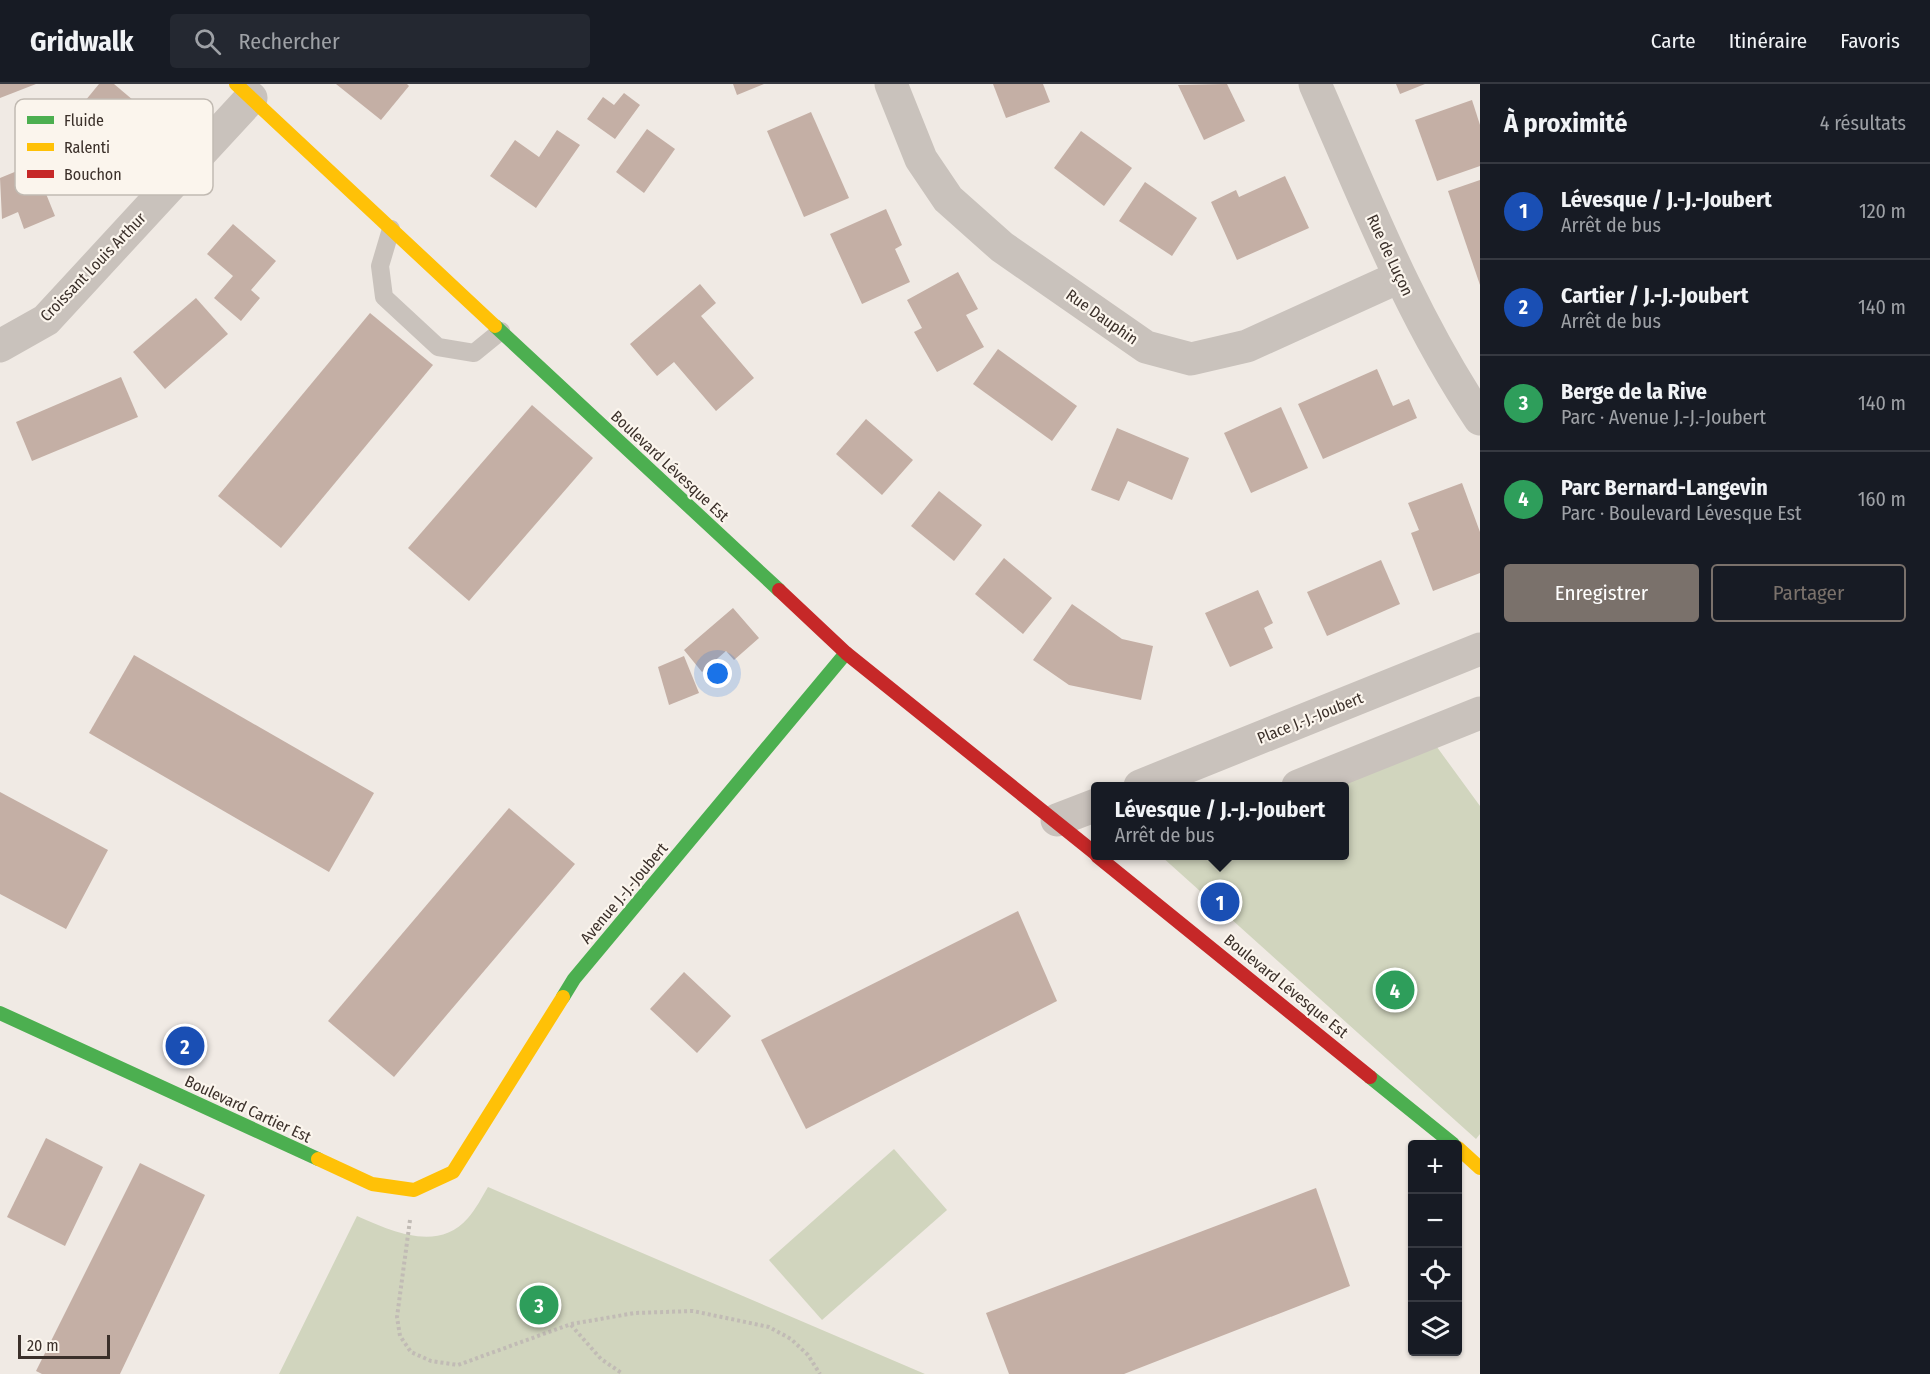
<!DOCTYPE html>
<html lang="fr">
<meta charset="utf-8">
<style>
:root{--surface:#171b24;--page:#242831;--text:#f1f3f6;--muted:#9ea1a6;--line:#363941;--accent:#7a716b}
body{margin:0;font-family:"Fira Sans Condensed",sans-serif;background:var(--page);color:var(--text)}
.controls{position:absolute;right:18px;bottom:18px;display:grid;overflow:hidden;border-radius:6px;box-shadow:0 2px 4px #0004}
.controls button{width:54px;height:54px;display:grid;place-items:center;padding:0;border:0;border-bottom:2px solid var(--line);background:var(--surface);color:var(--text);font:30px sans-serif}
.scale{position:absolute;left:18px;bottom:15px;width:92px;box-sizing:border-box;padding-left:6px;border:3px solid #3b302a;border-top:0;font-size:16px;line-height:21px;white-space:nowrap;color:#3b302a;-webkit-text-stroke:4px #fbf5ed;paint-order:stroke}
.you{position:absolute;left:718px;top:590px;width:21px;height:21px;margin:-15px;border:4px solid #fff;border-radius:50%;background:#1a73e8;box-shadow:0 0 0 9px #1a73e833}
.badge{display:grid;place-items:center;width:39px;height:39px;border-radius:50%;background:var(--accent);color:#fff;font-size:20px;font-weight:700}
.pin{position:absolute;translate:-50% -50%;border:3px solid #fff;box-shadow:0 2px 6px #0006}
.popup{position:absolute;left:1091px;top:698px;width:258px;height:78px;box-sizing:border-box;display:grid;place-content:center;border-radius:6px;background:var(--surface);filter:drop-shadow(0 2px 4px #0005);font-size:20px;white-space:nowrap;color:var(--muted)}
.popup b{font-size:22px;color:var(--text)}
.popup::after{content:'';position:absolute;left:50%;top:100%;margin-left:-12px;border:12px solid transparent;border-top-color:var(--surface)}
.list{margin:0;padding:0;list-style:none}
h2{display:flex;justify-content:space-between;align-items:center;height:78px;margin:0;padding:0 24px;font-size:26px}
h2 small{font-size:20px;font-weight:400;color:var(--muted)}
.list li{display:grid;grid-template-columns:39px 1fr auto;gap:18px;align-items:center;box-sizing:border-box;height:96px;padding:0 24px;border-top:2px solid var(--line)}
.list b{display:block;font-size:22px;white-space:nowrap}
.list p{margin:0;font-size:20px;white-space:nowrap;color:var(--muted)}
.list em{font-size:20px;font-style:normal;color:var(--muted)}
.actions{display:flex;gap:12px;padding:18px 24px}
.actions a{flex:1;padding:14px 0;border:2px solid var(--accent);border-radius:6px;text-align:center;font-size:21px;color:var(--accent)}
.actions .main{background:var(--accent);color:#fff}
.icon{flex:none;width:33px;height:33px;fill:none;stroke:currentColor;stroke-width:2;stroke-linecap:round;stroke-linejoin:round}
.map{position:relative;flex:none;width:1480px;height:1290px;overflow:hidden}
header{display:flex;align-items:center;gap:36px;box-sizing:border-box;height:84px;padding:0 30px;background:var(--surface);border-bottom:2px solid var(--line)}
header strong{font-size:28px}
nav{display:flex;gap:33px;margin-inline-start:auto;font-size:21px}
.search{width:420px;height:54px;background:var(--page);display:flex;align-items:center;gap:15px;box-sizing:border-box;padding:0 21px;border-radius:6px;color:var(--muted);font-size:22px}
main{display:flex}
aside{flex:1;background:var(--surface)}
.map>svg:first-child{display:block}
.green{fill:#d1d5be}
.building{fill:#c4afa5}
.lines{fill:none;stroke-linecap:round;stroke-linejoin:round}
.path{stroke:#c1bbb5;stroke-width:4;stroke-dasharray:3 3;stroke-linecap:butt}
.lane{stroke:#c9c2bc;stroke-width:18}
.street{stroke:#c9c2bc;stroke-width:33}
.fast{stroke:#4caf50;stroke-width:14}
.slow{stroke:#ffc107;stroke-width:14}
.jam{stroke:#c62828;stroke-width:14}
.labels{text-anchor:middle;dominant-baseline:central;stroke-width:4.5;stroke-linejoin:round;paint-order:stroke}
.street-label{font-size:16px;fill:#3b302a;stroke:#fbf5ed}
.key{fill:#fbf5ed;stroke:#c1bab2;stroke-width:1.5}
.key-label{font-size:16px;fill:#3b302a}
</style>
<header>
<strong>Gridwalk</strong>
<div class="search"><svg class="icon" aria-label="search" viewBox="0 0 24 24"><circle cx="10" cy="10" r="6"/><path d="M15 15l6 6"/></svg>Rechercher</div>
<nav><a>Carte</a><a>Itinéraire</a><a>Favoris</a></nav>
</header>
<main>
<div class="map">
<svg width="1480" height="1290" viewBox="0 0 1480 1290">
<rect width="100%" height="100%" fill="#f0eae4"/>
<g class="green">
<path d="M1434,659L1480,722V1050L1476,1055L1161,772H1344V702H1316Z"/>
<path d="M894,1065L947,1126L822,1236L769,1176Z"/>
<path d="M488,1103L925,1290H279L357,1132C391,1147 438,1169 468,1134C476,1125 482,1113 488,1103Z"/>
</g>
<g class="building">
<path d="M0,0H36L0,14Z"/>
<path d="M99,0H114L166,44L137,79L76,28Z"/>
<path d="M336,0H407L409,2L381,36Z"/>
<path d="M733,0H764L737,11Z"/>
<path d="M993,0H1043L1050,18L1006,34Z"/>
<path d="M1227,0L1245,37L1204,56L1178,1Z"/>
<path d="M1396,0H1425L1400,10Z"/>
<path d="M624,9L640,21L615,55L587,35L603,13L614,21Z"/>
<path d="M1472,16L1480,41V82L1437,97L1415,36Z"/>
<path d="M811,28L849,114L804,133L767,47Z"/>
<path d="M647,45L675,65L644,109L616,88Z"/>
<path d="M557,46L580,61L536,124L490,92L515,56L539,73Z"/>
<path d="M1081,47L1132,84L1104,122L1054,84Z"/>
<path d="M34,80L55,132L24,145L18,128L2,135L0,94Z"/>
<path d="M1285,92L1309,144L1237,176L1211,118L1236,106L1239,113Z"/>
<path d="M1480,96V201L1448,107Z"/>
<path d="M1145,98L1197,134L1172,172L1119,137Z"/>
<path d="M886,125L902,161L895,165L910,198L862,220L830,150Z"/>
<path d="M233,140L276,177L251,206L260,214L241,237L214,214L233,192L207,170Z"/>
<path d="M958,188L978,225L966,231L984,263L937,288L914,248L922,244L907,216Z"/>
<path d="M700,200L716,219L701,232L754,294L716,327L674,278L657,292L630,260Z"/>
<path d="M196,214L228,250L165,305L133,268Z"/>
<path d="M370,229L433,281L281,464L218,412Z"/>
<path d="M998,265L1077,322L1052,357L973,300Z"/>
<path d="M1377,285L1393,322L1409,315L1417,334L1323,375L1298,320Z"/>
<path d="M121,293L138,333L32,377L16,338Z"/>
<path d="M532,321L593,374L469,517L408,464Z"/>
<path d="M1281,323L1308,384L1251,409L1224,349Z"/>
<path d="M866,335L913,376L882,411L836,370Z"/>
<path d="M1117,344L1189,374L1172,416L1128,397L1119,417L1091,406Z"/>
<path d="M1462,399L1480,448V489L1433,507L1411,449L1419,446L1408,419Z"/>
<path d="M939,407L982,441L954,477L911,442Z"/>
<path d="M1004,474L1052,514L1023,550L975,510Z"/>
<path d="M1381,476L1400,520L1327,552L1307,508Z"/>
<path d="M1258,506L1273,539L1264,544L1273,564L1230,583L1205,529Z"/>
<path d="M1072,520L1122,555L1153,562L1141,616L1069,601L1033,576Z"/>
<path d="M733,524L759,554L734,576L726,567L702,588L684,566Z"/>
<path d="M134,571L374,709L329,788L89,649Z"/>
<path d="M684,572L699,609L669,621L658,583Z"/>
<path d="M0,708L108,766L66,845L0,810Z"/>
<path d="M509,724L575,780L394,993L328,937Z"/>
<path d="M1018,827L1057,917L806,1045L761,956Z"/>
<path d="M684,888L731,932L697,969L650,925Z"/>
<path d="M46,1054L103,1083L65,1162L7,1133Z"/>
<path d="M140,1079L205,1111L120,1290H42L36,1287Z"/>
<path d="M1316,1104L1350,1202L1124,1290H1009L986,1229Z"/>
</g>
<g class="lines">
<g class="path">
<path d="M410,1136L397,1233L400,1252L411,1268L431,1277L458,1281L571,1240L635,1229L693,1227L769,1243L791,1255L808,1271L820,1290"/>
<path d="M571,1241L601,1275L623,1290"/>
</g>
<path class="lane" d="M391,145L380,182L384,213L438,263L474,269L501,247"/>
<g class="street">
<path d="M891,0L921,75L948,115L1002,163L1146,263L1191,275L1247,262L1399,193"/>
<path d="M1315,0C1365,114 1410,231 1480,335"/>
<path d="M0,262L46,236L251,14"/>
<path d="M1140,702L1480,565"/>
<path d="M1298,702L1480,629"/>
<path d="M1057,736L1096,721"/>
</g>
<g class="fast">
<path d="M495,242L779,506"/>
<path d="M563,913L574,895L846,569"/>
<path d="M0,929L318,1075"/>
<path d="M1370,993L1453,1060"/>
</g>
<g class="slow">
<path d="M236,0L495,242"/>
<path d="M1458,1064L1480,1084"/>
<path d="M318,1075L372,1100L414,1106L453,1088L563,913"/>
</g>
<g class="jam">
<path d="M779,506L846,569L1096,770"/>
<path d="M1097,772L1370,993"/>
</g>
</g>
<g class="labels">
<g class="street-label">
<text transform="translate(1390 171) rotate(65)">Rue de Luçon</text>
<text transform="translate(93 183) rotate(-46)">Croissant Louis Arthur</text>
<text transform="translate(1102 233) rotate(35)">Rue Dauphin</text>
<text transform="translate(670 382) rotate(43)">Boulevard Lévesque Est</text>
<text transform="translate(1310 634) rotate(-22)">Place J.-J.-Joubert</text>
<text transform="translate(624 809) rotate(-50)">Avenue J.-J.-Joubert</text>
<text transform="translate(1286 902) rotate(39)">Boulevard Lévesque Est</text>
<text transform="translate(248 1025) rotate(25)">Boulevard Cartier Est</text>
</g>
</g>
<rect x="15" y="15" width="198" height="96" rx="9" class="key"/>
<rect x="27" y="32" width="27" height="8" fill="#4caf50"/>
<rect x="27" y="59" width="27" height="8" fill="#ffc107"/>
<rect x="27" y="86" width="27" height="8" fill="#c62828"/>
<g class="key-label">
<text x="64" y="42">Fluide</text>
<text x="64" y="69">Ralenti</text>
<text x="64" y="96">Bouchon</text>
</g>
</svg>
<div class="controls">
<button>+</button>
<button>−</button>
<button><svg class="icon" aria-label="locate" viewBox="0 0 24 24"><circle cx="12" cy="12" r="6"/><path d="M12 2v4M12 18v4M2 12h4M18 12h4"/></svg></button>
<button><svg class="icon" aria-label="layers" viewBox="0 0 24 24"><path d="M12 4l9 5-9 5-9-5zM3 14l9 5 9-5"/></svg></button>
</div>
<div class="scale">20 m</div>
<div class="you"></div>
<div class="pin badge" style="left:1220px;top:818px;background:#1a4fb4">1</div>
<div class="popup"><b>Lévesque / J.-J.-Joubert</b>Arrêt de bus</div>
<div class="pin badge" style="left:185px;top:962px;background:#1a4fb4">2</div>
<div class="pin badge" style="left:539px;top:1221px;background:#2e9e5b">3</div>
<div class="pin badge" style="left:1395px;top:906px;background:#2e9e5b">4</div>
</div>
<aside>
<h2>À proximité<small>4 résultats</small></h2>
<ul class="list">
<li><span class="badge" style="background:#1a4fb4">1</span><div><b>Lévesque / J.-J.-Joubert</b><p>Arrêt de bus</p></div><em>120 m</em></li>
<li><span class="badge" style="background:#1a4fb4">2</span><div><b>Cartier / J.-J.-Joubert</b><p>Arrêt de bus</p></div><em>140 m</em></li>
<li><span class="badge" style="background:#2e9e5b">3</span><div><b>Berge de la Rive</b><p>Parc · Avenue J.-J.-Joubert</p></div><em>140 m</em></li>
<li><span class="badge" style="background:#2e9e5b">4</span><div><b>Parc Bernard-Langevin</b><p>Parc · Boulevard Lévesque Est</p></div><em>160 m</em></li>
</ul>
<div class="actions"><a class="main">Enregistrer</a><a>Partager</a></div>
</aside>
</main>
